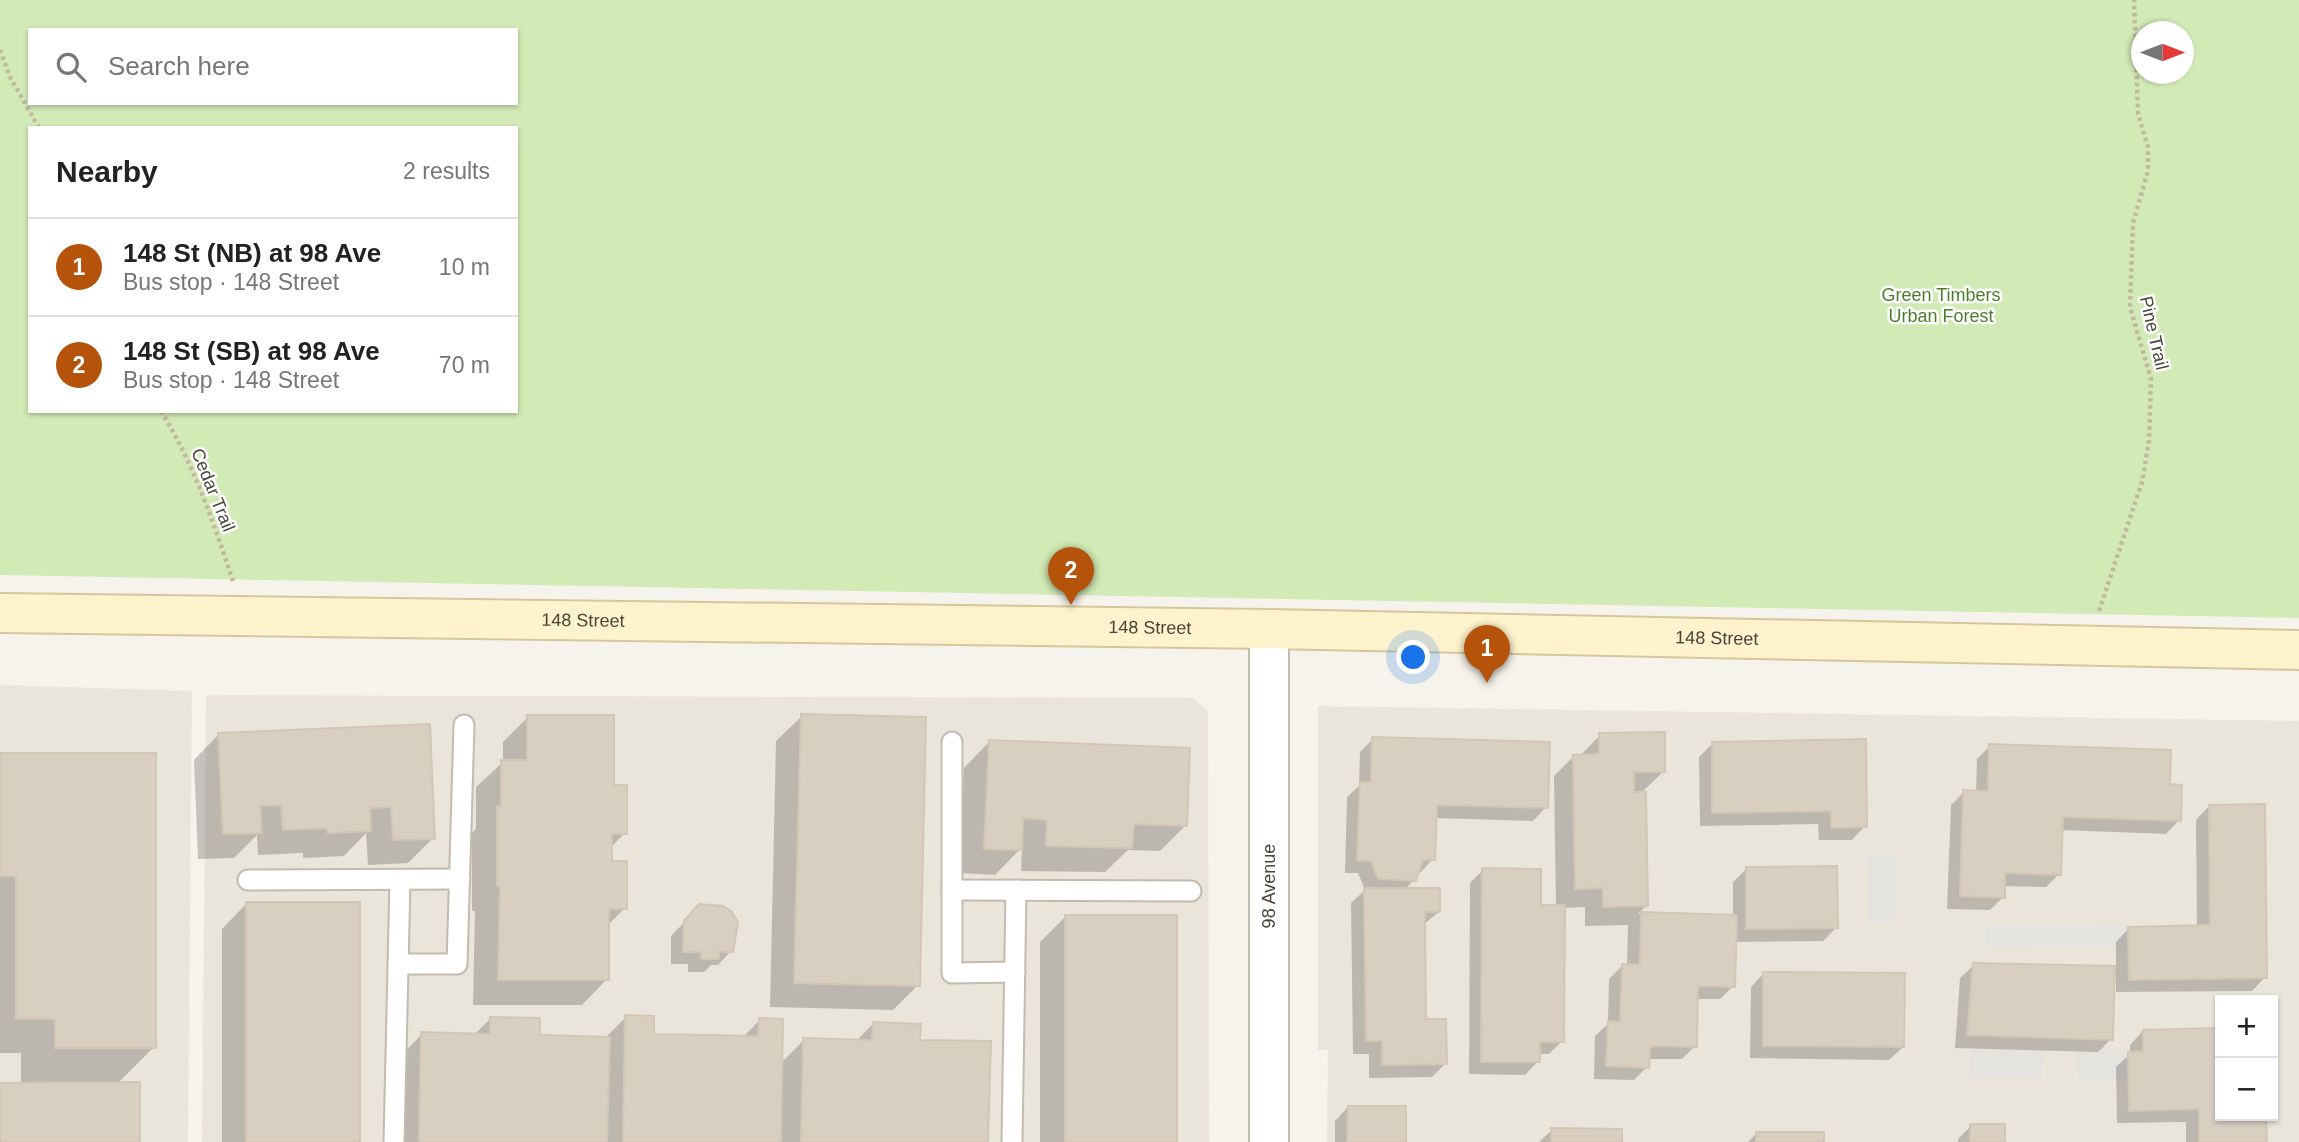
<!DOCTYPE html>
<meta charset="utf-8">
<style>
:root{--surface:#fff;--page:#f6f6f6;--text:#222;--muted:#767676;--line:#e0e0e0;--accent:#b45309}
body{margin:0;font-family:Helvetica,sans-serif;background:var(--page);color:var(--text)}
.controls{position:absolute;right:21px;bottom:21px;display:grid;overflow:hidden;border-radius:0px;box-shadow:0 2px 5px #0004}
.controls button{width:63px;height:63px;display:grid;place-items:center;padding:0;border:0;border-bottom:2px solid var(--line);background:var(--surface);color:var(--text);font:35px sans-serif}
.compass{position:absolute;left:2131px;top:21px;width:63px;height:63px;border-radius:50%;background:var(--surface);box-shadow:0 2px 5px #0004;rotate:90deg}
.you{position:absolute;left:1414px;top:658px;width:24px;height:24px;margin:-18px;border:5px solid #fff;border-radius:50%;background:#1a73e8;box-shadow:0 0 0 10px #1a73e833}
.badge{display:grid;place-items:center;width:46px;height:46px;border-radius:50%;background:var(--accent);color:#fff;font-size:23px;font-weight:700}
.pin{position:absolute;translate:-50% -58px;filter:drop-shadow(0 2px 4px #0008)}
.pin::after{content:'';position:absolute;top:37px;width:24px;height:21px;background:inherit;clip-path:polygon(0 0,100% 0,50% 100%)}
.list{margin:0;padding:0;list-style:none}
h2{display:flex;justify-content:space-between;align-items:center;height:91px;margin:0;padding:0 28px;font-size:30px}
h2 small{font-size:23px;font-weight:400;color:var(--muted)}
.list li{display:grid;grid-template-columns:46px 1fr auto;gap:21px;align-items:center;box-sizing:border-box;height:98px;padding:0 28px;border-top:2px solid var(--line)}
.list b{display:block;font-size:26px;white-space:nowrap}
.list p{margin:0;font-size:23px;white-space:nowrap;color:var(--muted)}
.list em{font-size:23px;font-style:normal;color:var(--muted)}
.icon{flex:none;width:38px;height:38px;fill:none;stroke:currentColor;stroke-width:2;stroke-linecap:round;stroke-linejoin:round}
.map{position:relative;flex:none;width:2299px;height:1142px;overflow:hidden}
.search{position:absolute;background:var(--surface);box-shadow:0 2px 5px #0004;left:28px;top:28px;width:490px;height:77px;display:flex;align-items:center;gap:18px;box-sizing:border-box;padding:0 24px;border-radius:0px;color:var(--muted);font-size:26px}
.panel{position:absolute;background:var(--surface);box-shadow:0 2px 5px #0004;left:28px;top:126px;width:490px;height:287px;border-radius:0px}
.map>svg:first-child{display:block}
.residential{fill:#eae5da;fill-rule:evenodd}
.green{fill:#d2eab5;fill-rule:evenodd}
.parking{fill:#e5e3e0}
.shadow{fill:#0003}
.building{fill:#d8cfc1;stroke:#d3c7b4;stroke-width:2}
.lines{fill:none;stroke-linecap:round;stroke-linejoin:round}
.service-casing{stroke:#c2bbae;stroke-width:23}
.tertiary-casing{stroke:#c2bbae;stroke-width:42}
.secondary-casing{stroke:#d6c79b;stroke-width:42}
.path{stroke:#c4b79f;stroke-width:4.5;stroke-dasharray:3.5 3.5;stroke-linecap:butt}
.service{stroke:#fff;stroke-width:19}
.tertiary{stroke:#fff;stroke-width:38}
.secondary{stroke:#fff3cd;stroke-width:38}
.labels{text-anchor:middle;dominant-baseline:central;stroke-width:5;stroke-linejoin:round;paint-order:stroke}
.park-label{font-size:18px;fill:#4a7f2a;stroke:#fff}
.street-label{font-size:18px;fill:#4b4439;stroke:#fff}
</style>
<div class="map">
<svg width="2299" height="1142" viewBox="0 0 2299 1142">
<rect width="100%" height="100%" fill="#f6f3ec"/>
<g class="residential">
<path d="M0,685L192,691L188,1142H0Z"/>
<path d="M206,695L1193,698L1208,711L1209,1142H202Z"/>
<path d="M1318,706L2299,721V1142H1327L1328,1050H1318ZM2220,1000H2273V1116H2220Z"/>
</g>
<path class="green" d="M0,0H2299V618L0,575ZM30,30H516V103H30ZM2142,32H2184V74H2142ZM30,128H516V411H30Z"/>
<g class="parking">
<rect x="1868" y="856" width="28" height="67"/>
<path d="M2125,924V947L1985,948V925Z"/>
<path d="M1971,1050H2043L2042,1078H1971Z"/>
<path d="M2077,1051L2128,1052L2129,1080L2077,1079Z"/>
</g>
<g class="shadow">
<path d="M802,716L918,985L893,1010L770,1007L776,741Z"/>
<path d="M528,717L613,786L625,833L610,848V863L625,908L607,926V979L582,1005H473L475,911H472V833L476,829V787L503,762V742Z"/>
<path d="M428,725L433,838L408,863L368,865L366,833L344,856L303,858V853L258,855L257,835L234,858L198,859L194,760L219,734Z"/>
<path d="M1600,735L1664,771L1641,793L1646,906L1638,914L1733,916V882L1746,869L1836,928L1823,941L1735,942L1733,986L1720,999H1696L1695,1046L1682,1059H1647V1067L1634,1080L1594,1079L1595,1036L1608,1024L1609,979L1622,966H1627L1628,925L1585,926V907L1563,908L1562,1041L1549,1054H1538V1061L1525,1075L1469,1074L1470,883L1483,870L1539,907H1556L1554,776L1574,756H1580Z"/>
<path d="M1373,739L1546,807L1533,821L1435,818L1433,859L1420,873L1417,872L1414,880L1405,889L1439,912L1423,925L1424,1021L1445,1064L1432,1077L1369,1078V1054H1353L1351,903L1365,890L1358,873H1345L1347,797L1359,786L1360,752Z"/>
<path d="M989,742L1185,826L1160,851L1128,850L1105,872L1021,871L1022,847L995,875L960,873L964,768Z"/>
<path d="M1713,743L1865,826L1852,840H1819L1818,824L1700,826L1699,757Z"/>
<path d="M1990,746L2168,786L2179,820L2166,834L2061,830L2059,874L2046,887L2003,886V897L1990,910L1947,909L1951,805L1964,792H1976L1977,759Z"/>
<path d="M0,755L154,1047L117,1084L139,1142H0V1084H21V1053H0Z"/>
<path d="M2209,806L2265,977L2252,991L2116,992V975H2113L2111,1039L2098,1052L1955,1048L1960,978L1974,965L2116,968V942L2129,928L2197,927L2196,820Z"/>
<path d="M247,903L358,1142H222V929Z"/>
<path d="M700,906L731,951L718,965H711L704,972H688V964H671V936Z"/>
<path d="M1066,916L1175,1142H1040V942Z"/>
<path d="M1764,973L1903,1047L1889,1060L1750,1058L1751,987Z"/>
<path d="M626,1017L653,1036L742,1038L760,1020L781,1063L804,1040L856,1041L873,1024L918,1041L986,1142H395L397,1060L422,1034L474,1035L491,1018L538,1037L605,1038Z"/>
<path d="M2143,1031L2220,1053V1116H2264L2265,1142H2186V1122L2117,1123L2116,1067L2130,1054V1045Z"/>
<path d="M1348,1107L1404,1142H1335V1121Z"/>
<path d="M1971,1126L2003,1142H1958V1139Z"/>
<path d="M1552,1130L1620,1142H1539Z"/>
<path d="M1757,1133L1822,1142H1748Z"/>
</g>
<g class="building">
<path d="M801,714L926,717L920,986L794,983Z"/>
<path d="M527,715H614V785H627V834H612V861H627V909H609V980H498L500,886H497V806H501V760H527Z"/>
<path d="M430,724L435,839L393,840L391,807L370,808L371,831L328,833L327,828L283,830L281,805L260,806L262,833L223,834L218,733Z"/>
<path d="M1665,732V772H1634V792H1646L1648,906L1603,907V888L1575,889L1573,755L1599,754V733Z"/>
<path d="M1372,737L1550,742L1548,808L1437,805L1435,860H1423L1416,881L1378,879L1371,861L1357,860L1360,782H1371Z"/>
<path d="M1866,739L1867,827L1831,828V811L1712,813V742Z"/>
<path d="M989,740L1190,748L1187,826L1134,824L1132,848L1046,846L1047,820L1023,818L1022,850L984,849Z"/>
<path d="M1989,744L2171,750L2170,784L2182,785L2181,821L2063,817L2061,875L2005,873V898L1960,896L1963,790L1988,791Z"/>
<path d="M0,753H156V1048H55V1019H16V876H0Z"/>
<path d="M2265,804L2267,978L2129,980L2128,927L2210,925L2209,805Z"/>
<path d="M1837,866L1838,928L1746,929V867Z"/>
<path d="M1482,868L1541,869V905H1565L1564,1042H1540V1062H1481Z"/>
<path d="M1364,888H1440V912H1425L1426,1019H1446L1447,1064L1382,1065V1041H1366Z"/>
<rect x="246" y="902" width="114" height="240"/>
<path d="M699,904L723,906L731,911L738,922L733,952H719V959H701V952H683L684,921Z"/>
<path d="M1641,912L1737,915L1735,987L1698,986L1697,1047L1650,1046L1649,1068L1606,1066L1608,1021L1620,1022L1622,964L1640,965Z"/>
<rect x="1065" y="915" width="112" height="227"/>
<path d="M1973,963L2115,966L2113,1040L1967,1035Z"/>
<path d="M1763,972L1905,973L1904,1047L1763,1046Z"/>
<path d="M625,1015L654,1016V1034L758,1036L759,1018L783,1019L781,1142H623Z"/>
<path d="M490,1017L540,1018V1035L610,1037L607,1142H419L421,1032L490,1034Z"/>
<path d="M873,1022L921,1024L920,1040L991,1041L988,1142H801L803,1038L872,1040Z"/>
<path d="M2220,1028V1116H2266L2267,1142H2199V1109L2129,1111L2128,1052L2143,1051V1030Z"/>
<path d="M140,1082V1142H0V1083Z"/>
<path d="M1348,1106H1406V1142H1347Z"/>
<rect x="1970" y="1124" width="35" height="18"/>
<path d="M1551,1128L1622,1129V1142H1551Z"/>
<rect x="1756" y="1132" width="68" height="10"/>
</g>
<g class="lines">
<defs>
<g id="service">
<path d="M952,742V973L1015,972"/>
<path d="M248,880L460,879"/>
<path d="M952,890L1191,891"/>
<path d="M398,964H457L464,725"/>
<path d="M394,1142L400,880"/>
<path d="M1012,1142L1016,890"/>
</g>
<path id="tertiary" d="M1269,629V1142"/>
<g id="secondary">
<path id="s1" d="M0,613L1269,629L2299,650"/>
</g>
</defs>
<use href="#service" class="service-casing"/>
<use href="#tertiary" class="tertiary-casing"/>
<use href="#secondary" class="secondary-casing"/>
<g class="path">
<path d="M0,50L10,77L39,128"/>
<path d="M161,411C194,464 213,522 233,581"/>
<path d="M2099,611L2142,482L2149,441L2151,379L2130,307L2133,223L2148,171V147L2138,114L2134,0"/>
</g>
<use href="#service" class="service"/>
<use href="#tertiary" class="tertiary"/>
<use href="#secondary" class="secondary"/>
</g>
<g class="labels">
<g class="park-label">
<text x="1941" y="295">Green Timbers<tspan x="1941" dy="21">Urban Forest</tspan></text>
</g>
<g class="street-label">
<text transform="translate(2154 333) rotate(77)">Pine Trail</text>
<text transform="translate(213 490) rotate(68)">Cedar Trail</text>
<text stroke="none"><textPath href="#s1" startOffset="583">148 Street</textPath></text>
<text stroke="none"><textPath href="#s1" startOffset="1150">148 Street</textPath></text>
<text stroke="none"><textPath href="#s1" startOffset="1717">148 Street</textPath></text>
<text transform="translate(1269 886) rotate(-90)">98 Avenue</text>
</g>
</g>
</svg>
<div class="controls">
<button>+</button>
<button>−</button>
</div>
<svg class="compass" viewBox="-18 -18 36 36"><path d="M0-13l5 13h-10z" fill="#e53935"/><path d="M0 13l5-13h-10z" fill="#767676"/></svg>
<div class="you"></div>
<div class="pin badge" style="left:1487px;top:683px">1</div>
<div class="pin badge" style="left:1071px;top:605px">2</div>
<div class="search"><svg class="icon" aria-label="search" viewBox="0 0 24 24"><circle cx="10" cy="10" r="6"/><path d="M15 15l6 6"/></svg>Search here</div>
<section class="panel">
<h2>Nearby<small>2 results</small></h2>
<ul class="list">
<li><span class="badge">1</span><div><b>148 St (NB) at 98 Ave</b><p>Bus stop · 148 Street</p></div><em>10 m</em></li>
<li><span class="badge">2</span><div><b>148 St (SB) at 98 Ave</b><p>Bus stop · 148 Street</p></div><em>70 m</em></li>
</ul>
</section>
</div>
